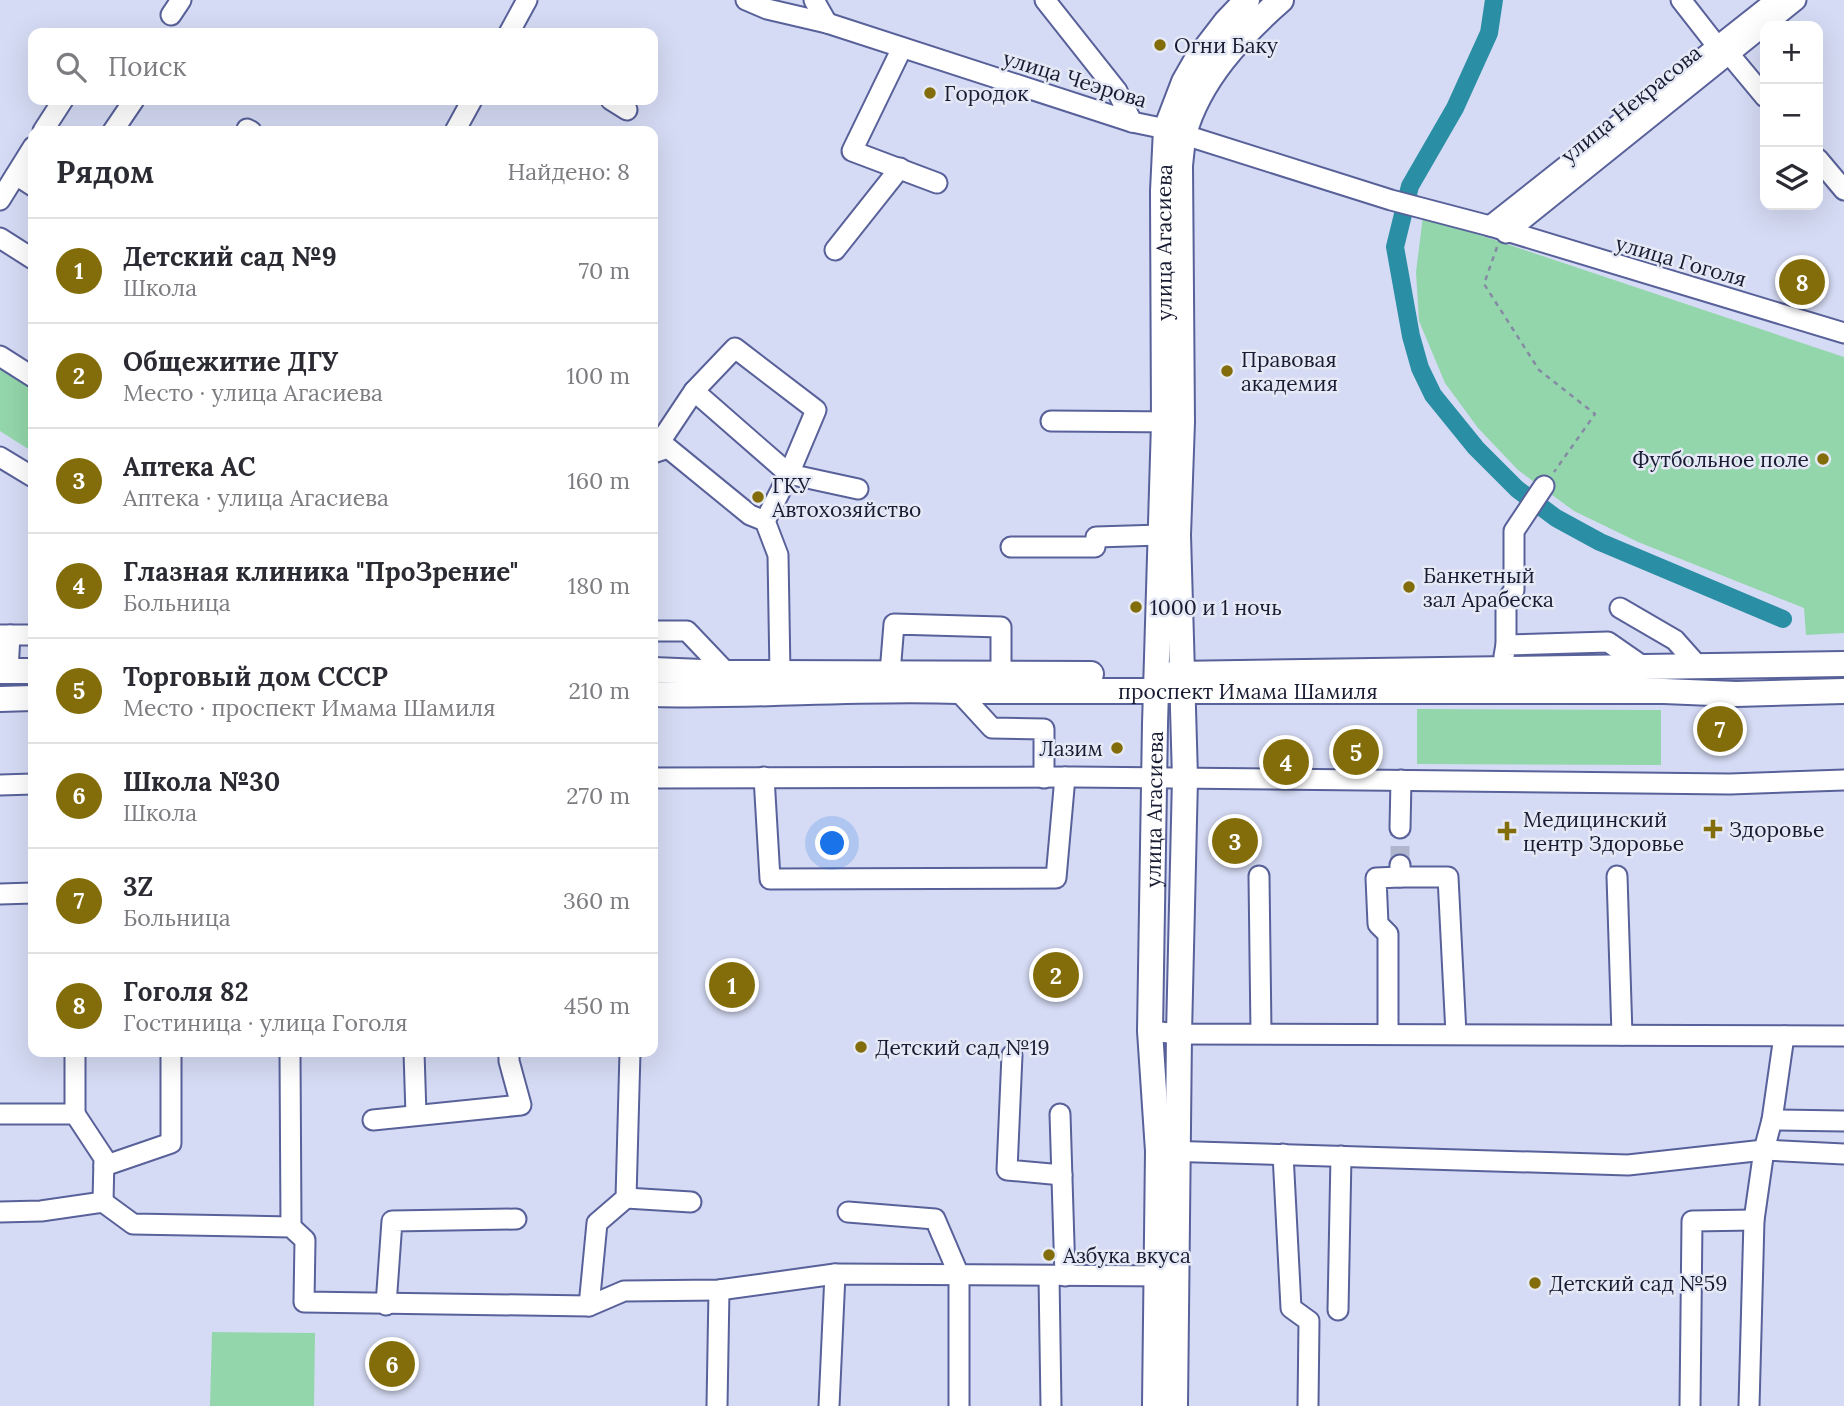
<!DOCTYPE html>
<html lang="ru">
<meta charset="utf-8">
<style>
:root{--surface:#fff;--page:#f2f2f3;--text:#2b2b33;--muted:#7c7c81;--line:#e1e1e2;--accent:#826d0a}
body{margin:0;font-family:Lora,serif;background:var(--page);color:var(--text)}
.controls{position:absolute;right:21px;top:21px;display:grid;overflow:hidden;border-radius:14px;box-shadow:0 7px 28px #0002}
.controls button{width:63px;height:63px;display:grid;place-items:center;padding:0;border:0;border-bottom:2px solid var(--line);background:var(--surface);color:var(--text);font:35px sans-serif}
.you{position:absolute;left:833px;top:844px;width:24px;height:24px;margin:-18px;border:5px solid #fff;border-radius:50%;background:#1a73e8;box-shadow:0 0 0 10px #1a73e833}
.badge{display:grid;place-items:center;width:46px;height:46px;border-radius:50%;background:var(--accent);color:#fff;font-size:23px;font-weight:700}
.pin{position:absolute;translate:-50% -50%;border:4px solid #fff;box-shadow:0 2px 7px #0006}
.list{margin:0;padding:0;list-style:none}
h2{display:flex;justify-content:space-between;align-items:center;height:91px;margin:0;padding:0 28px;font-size:30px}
h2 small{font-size:23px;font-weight:400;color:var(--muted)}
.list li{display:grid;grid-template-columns:46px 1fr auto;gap:21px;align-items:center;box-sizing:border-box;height:105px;padding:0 28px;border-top:2px solid var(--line)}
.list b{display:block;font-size:26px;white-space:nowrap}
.list p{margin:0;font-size:23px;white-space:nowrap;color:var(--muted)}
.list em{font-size:23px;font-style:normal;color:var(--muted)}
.icon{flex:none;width:38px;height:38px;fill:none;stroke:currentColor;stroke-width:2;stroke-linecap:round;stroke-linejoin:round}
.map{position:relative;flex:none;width:1844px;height:1406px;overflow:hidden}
.search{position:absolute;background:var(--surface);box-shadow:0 7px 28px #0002;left:28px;top:28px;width:630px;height:77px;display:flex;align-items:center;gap:18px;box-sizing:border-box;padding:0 24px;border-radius:14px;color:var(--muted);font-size:26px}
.panel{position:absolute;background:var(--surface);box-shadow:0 7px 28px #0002;left:28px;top:126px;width:630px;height:931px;border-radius:14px}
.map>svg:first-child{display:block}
.green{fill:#94d6ab}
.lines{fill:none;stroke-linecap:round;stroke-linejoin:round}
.canal{stroke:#2a8ea4;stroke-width:18}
.minor-tunnel{stroke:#afb5cd;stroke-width:19;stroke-dasharray:19 10;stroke-linecap:butt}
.minor-casing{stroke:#586199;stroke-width:23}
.major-casing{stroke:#586199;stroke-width:28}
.path{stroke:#868ba4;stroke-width:2.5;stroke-dasharray:5 5;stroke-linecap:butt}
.minor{stroke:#fff;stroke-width:19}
.major{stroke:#fff;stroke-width:24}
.poi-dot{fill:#826d0a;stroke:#e5e9f5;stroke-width:2.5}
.labels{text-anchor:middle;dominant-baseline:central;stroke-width:5;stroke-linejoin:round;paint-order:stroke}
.poi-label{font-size:21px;fill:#181c33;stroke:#e5e9f5;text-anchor:start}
.street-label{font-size:21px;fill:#181c33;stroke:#e5e9f5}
</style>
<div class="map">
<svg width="1844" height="1406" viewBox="0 0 1844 1406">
<rect width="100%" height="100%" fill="#d5dbf4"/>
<g class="green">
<path d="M1423,216L1844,357V633L1806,635L1804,608L1638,542L1574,511L1518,470L1478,428L1445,383L1419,321L1416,272Z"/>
<path d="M0,361L33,382V452L0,431Z"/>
<path d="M1417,709L1661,710V765L1417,764Z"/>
<path d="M212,1332L315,1333L314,1406H210Z"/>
</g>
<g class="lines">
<path class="canal" d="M1494,0L1489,33L1455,108L1410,186L1395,247L1411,336L1420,368L1433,395L1476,448L1517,489L1556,518L1600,542L1783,619"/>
<path class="minor-tunnel" d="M1400,865V828"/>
<defs>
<g id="minor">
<path d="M746,0L767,9L827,23L1132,122L1166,129L1391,200L1490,226L1844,333"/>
<path d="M814,0L827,23"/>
<path d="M1045,0L1117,91L1132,122"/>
<path d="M1681,0L1717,46L1730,55L1765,97"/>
<path d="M171,15L181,0"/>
<path d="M509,33L527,0"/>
<path d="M902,48L852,151L937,183"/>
<path d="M611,100L627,110"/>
<path d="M247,129L251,131"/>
<path d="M43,131L63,100"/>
<path d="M113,131L134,100"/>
<path d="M455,131L472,100"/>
<path d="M1818,159L1844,190"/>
<path d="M16,175L33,186"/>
<path d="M0,200L33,147"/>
<path d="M1490,226L1776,0"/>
<path d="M1506,233L1796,0"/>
<path d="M0,238L33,259"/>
<path d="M835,250L900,168"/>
<path d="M0,356L33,377"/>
<path d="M694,391L735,348L816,410L789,474L858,489"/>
<path d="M1051,421L1178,422"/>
<path d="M654,451L694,391L789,474L765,521"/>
<path d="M653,453L668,448L750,515L765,521L778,555L780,673"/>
<path d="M0,457L33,477"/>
<path d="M1011,547H1095L1096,537L1161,535"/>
<path d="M1620,608L1675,640L1699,667"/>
<path d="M653,631H687L727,673"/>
<path d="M0,635H33"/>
<path d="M1506,645V602L1514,590V531L1544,486"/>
<path d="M1504,656L1506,645L1608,642L1644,667"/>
<path d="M8,671L10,635"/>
<path d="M890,673L894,624L1001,627V673"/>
<path d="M958,691L992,728L1044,729V778"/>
<path d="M764,777L770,879L1056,878L1065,777"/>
<path d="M653,778L1074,777L1730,784L1844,780"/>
<path d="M0,785L33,784"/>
<path d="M1400,828L1401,780"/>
<path d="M1400,865V877H1448L1456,1034"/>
<path d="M1259,876L1261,1033"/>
<path d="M1617,876L1622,1035"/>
<path d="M0,894L33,893"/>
<path d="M1150,1031L1179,1034L1844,1036"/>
<path d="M1388,1034V934L1378,924L1376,878L1400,877"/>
<path d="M75,1052V1114"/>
<path d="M290,1052L291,1227"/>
<path d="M414,1052L416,1115"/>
<path d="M1012,1055L1007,1170L1062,1175"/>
<path d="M0,1114H75L104,1158L103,1202"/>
<path d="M1060,1114L1065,1276"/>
<path d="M373,1120L521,1105L509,1061V1052"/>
<path d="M1772,1120L1844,1121"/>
<path d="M1164,1151L1628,1165L1764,1150L1844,1154"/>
<path d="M1283,1154L1291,1308L1309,1321L1308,1406"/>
<path d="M104,1166L171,1143V1052"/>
<path d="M626,1198L691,1202"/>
<path d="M0,1212L41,1211L103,1202L133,1224L291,1227L305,1240L304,1302L589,1306L624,1291L719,1290L835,1274L1171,1276"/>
<path d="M848,1212L935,1219L959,1275V1406"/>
<path d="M1049,1276L1051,1406"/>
<path d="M386,1305L392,1221L516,1219"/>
<path d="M589,1306L597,1223L626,1198L630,1052"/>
<path d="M1338,1310L1341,1156"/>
<path d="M717,1406L719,1290"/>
<path d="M829,1406L835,1274"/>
<path d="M1690,1406L1692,1221L1754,1220"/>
<path d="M1749,1406L1754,1220L1764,1150L1772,1120L1784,1036"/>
</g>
<g id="major">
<path d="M653,670L727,673L1091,674"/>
<path d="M0,671H33"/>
<path d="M1173,674L1844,664"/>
<path id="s1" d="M653,694C755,697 856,687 958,691H1664L1736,694L1844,691"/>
<path d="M0,699L33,698"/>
<path id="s2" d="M1155,1406L1158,1151L1150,1031L1155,724L1164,423L1163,191L1166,129L1184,82L1196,61L1226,22L1247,0"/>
<path d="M1175,1406L1179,1034L1185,778L1178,535L1182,422L1180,166C1181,156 1182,144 1184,134C1199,80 1240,36 1281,0"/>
</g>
</defs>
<use href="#minor" class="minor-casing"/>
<use href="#major" class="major-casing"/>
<path class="path" d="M1497,247L1484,284L1539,370L1595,414L1554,472"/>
<use href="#minor" class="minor"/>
<use href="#major" class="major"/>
</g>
<g class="poi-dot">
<circle cx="1160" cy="45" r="7"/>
<circle cx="930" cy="93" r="7"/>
<circle cx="1227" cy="371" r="7"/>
<circle cx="1823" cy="459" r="7"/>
<circle cx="758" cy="497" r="7"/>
<circle cx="1409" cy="587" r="7"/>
<circle cx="1136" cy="607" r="7"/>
<circle cx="1117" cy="748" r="7"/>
<path d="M1709.5 818.5h7v7h7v7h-7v7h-7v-7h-7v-7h7z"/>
<path d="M1503.5 820.5h7v7h7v7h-7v7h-7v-7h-7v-7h7z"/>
<circle cx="861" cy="1047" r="7"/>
<circle cx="1049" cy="1255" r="7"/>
<circle cx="1535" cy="1283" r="7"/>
</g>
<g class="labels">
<g class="poi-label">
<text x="1174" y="45">Огни Баку</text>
<text x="944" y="93">Городок</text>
<text x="1241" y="359">Правовая<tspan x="1241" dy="24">академия</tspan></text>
<text x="1809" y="459" text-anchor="end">Футбольное поле</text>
<text x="772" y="485">ГКУ<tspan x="772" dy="24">Автохозяйство</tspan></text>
<text x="1423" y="575">Банкетный<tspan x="1423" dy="24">зал Арабеска</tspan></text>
<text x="1150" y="607">1000 и 1 ночь</text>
<text x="1103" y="748" text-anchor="end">Лазим</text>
<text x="1523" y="819">Медицинский<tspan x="1523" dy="24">центр Здоровье</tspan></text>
<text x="1729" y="829">Здоровье</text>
<text x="875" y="1047">Детский сад №19</text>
<text x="1063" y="1255">Азбука вкуса</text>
<text x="1549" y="1283">Детский сад №59</text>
</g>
<g class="street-label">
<text transform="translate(1075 79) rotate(17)">улица Чеэрова</text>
<text transform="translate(1631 104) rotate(-39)">улица Некрасова</text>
<text stroke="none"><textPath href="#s2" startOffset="1164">улица Агасиева</textPath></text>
<text transform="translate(1681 261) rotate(16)">улица Гоголя</text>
<text stroke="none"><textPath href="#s1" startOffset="595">проспект Имама Шамиля</textPath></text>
<text stroke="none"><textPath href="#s2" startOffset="597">улица Агасиева</textPath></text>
</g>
</g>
</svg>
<div class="controls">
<button>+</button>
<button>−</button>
<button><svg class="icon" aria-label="layers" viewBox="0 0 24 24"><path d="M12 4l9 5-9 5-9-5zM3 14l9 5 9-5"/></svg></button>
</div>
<div class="you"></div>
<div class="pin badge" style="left:732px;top:985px">1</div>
<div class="pin badge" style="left:1056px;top:975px">2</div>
<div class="pin badge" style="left:1235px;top:841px">3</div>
<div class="pin badge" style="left:1286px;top:762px">4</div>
<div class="pin badge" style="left:1356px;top:752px">5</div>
<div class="pin badge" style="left:392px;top:1364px">6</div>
<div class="pin badge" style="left:1720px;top:729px">7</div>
<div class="pin badge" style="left:1802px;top:282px">8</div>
<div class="search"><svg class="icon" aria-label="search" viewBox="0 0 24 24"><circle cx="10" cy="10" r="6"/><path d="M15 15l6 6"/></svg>Поиск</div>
<section class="panel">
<h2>Рядом<small>Найдено: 8</small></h2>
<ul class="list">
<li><span class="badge">1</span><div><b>Детский сад №9</b><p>Школа</p></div><em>70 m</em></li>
<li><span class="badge">2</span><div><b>Общежитие ДГУ</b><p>Место · улица Агасиева</p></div><em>100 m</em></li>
<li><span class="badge">3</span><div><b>Аптека АС</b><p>Аптека · улица Агасиева</p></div><em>160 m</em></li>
<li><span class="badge">4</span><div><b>Глазная клиника &quot;ПроЗрение&quot;</b><p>Больница</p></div><em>180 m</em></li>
<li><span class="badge">5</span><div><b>Торговый дом СССР</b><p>Место · проспект Имама Шамиля</p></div><em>210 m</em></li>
<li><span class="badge">6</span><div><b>Школа №30</b><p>Школа</p></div><em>270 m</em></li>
<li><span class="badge">7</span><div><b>3Z</b><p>Больница</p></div><em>360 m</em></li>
<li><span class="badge">8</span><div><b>Гоголя 82</b><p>Гостиница · улица Гоголя</p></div><em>450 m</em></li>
</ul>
</section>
</div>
